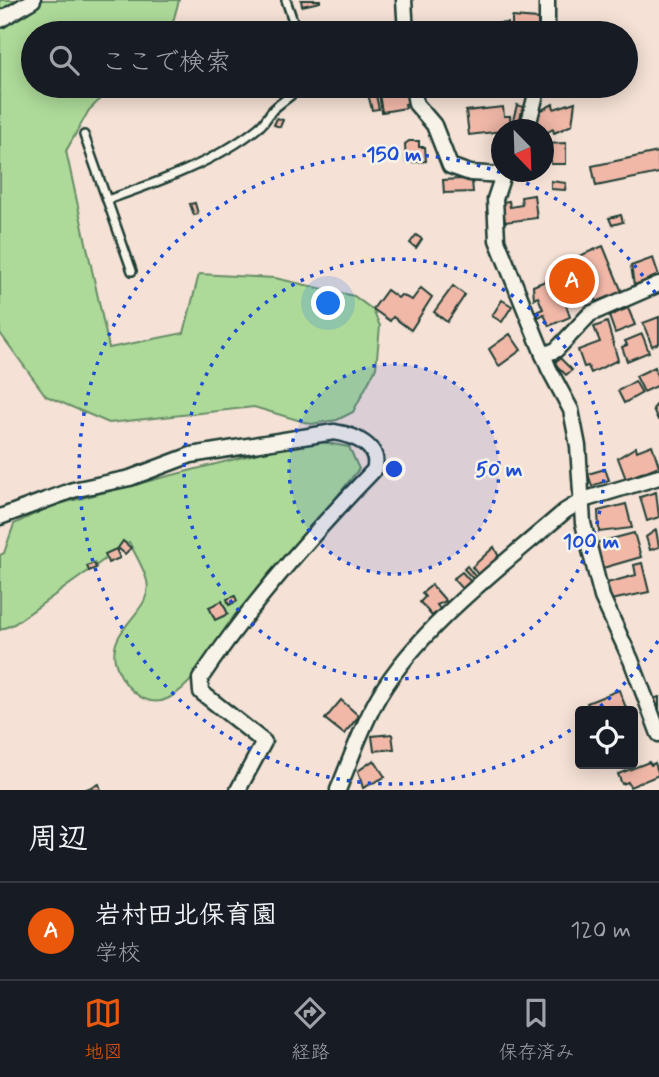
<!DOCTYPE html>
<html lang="ja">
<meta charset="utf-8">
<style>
:root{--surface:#171b24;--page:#242831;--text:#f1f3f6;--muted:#9ea1a6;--line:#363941;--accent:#ea580c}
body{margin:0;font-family:Mynerve,"Klee One",sans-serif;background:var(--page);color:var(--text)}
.controls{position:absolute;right:21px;bottom:21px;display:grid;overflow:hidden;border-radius:7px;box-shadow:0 4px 18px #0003}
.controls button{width:63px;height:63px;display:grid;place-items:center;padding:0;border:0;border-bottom:2px solid var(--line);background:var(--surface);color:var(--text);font:35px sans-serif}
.compass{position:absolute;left:491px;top:119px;width:63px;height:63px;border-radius:50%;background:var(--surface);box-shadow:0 4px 18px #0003;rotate:157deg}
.you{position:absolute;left:329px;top:304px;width:24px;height:24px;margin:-18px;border:5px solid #fff;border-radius:50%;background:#1a73e8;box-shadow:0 0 0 10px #1a73e833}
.badge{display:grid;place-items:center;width:46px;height:46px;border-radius:50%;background:var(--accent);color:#fff;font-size:23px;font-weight:700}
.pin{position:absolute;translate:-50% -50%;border:4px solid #fff;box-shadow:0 2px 7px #0006}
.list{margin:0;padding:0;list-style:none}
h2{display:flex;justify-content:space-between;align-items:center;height:91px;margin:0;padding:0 28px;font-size:30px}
h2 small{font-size:23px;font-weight:400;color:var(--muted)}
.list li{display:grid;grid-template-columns:46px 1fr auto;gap:21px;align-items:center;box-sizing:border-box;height:98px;padding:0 28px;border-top:2px solid var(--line)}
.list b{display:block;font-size:26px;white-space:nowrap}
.list p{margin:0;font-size:23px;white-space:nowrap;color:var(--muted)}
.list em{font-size:23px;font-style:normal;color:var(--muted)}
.icon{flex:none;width:38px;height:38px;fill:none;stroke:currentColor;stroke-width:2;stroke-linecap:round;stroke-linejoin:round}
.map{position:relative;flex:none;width:659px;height:790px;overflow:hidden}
.search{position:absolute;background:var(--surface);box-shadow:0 4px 18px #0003;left:21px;right:21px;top:21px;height:77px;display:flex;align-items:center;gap:18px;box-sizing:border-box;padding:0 24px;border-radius:38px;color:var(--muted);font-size:26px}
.sheet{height:189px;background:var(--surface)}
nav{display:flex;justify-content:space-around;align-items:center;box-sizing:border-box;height:98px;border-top:2px solid var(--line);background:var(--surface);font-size:19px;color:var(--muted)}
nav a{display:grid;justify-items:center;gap:4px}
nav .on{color:var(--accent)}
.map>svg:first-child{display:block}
.green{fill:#adda99;stroke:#668c66;stroke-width:2}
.building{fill:#f1b8a8;stroke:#1f3d34;stroke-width:2}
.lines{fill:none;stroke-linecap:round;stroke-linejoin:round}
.service-casing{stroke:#1f3d34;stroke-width:12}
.minor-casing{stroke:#1f3d34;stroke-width:19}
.service{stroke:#f7f3e8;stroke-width:7}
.minor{stroke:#f7f3e8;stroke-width:14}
.ring{fill:none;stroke:#1d4ed8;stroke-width:3.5;stroke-dasharray:3.5 7}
.centre{fill:#1d4ed8;stroke:#f7f3e8;stroke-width:3.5}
.ring-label{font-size:21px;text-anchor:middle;font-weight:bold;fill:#1d4ed8;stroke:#f7f3e8;stroke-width:5;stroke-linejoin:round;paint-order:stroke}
</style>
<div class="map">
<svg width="659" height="790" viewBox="0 0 659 790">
<rect width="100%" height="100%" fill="#f5e1d5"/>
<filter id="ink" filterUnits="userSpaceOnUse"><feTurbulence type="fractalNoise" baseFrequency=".0143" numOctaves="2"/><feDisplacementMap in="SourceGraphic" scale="14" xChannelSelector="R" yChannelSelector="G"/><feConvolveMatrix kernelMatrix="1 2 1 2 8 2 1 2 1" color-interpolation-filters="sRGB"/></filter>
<g filter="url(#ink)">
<g class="green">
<path d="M0,0H179L171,29L166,33H33V86H114L89,110L66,151L109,348L184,333L199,274L275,278L354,296L373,310L380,326L376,368L353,412L337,420L311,424L254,407L109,423L46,396L0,333Z"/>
<path d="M310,440L349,447L359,469C332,502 307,537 279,569C266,584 251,596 238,611C215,639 202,680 169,698C145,711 120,684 115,661C108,627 154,611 147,581C144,568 135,554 129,542L14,624L0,630V555L4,553L14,524L51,506Z"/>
</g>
<g class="building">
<path d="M301,0H320V2L302,6Z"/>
<path d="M512,17L538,19V32L512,33Z"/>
<path d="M508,23L509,33H488V24Z"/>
<path d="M366,86H380L381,90L375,91L379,109L372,110Z"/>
<path d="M407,89L410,103L405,104L406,108L382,112L379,94Z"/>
<path d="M575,102L572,125L554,133L553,129L546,133L544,130H535L538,112L553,104L554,109Z"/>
<path d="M517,105L523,107L519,122L513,120Z"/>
<path d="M503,107L504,116H510L511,130L469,135L466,111Z"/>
<path d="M277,118L283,120L280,127L274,125Z"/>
<path d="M409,141H419V147H425L426,161L406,163L405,144Z"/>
<path d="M566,143V164H551V160H545V144Z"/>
<path d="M658,152L659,173L596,186L592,166Z"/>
<path d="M461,179L472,181L473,192L444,193L443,180Z"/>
<path d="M551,181L566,183L565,190L551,189Z"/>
<path d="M534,195L537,218L505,222L502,202L509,201L510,207L522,205L521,197Z"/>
<path d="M195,203L198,214L194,215L190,204Z"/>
<path d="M621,215L623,222L612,225L609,218Z"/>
<path d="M416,235L422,239L416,248L410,243Z"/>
<path d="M603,246L622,292L597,302L595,298L586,302L584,298L566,305L570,317L549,326L544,314L539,317L536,312L543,309L538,297L534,299L533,286L583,266L579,256Z"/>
<path d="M653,258L659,276L634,285L631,266Z"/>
<path d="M453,286L465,295L447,322L434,312Z"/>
<path d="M421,288L432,297L411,330L393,317L390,321L373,309L387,290L398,298L401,295L412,300Z"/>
<path d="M502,300L512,306L502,322L492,316Z"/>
<path d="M628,308L635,325L615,333L609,316Z"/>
<path d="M659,317V343L652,346L643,323Z"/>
<path d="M607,322L618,360L591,373L588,366L584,367L578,350L600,342L594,327Z"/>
<path d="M510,334L521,350L499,366L489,349Z"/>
<path d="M642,334L649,352L627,361L622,347L627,345L625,341Z"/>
<path d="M560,358L572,370L566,375L554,363Z"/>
<path d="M655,367L659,385L644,392L636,376Z"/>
<path d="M635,381L642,393L624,403L618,391Z"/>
<path d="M659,402V420H658L653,409Z"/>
<path d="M652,445L659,466L626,479L618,458L636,447L637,451Z"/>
<path d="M605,469L609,480L592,486L588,474Z"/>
<path d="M656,492L659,517L647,521L640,497Z"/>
<path d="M626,504L632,528L599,532L598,511Z"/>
<path d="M656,530L659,547L650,550L646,537Z"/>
<path d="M634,533L641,557L603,568L596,543Z"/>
<path d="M123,541L131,548L125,554L118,548Z"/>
<path d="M494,547L500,559L480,577L472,567Z"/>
<path d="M116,549L120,558L108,563L105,554Z"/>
<path d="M94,563L96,568L89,571L87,566Z"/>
<path d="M642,563L649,592L611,600L607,583L636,575L634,565Z"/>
<path d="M467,566L477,579L475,581L464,569Z"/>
<path d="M462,572L472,583L463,590L453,579Z"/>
<path d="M432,585L446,601L437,605L440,609L432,616L420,602L425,597L422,593Z"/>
<path d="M235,596L237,601L229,605L227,599Z"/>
<path d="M222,601L228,614L215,620L209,607Z"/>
<path d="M619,690L626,708L618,711H591L587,703Z"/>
<path d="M659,697V715L653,699Z"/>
<path d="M341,700L359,716L344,734L325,719Z"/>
<path d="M392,734L394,749L374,751L372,736Z"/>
<path d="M374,760L385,777L363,788L358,771Z"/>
<path d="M649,762L651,765L655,763L659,775L630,787L628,782L622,784L618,774Z"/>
<path d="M99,784L101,790H84Z"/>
</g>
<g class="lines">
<defs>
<g id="service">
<path d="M286,0L297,33"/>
<path d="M84,135L107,200"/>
<path d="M132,271L107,200C156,183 218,161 259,127C266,122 269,112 276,107C285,99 293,95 301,86"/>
</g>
<g id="minor">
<path d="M404,0L406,33"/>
<path d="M0,20L33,0"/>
<path d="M547,33V0"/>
<path d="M413,86L416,104L434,125L450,166L470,173L503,175"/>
<path d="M527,130L538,86"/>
<path d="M504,172L495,199L497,240L549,369L571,410L578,446L583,523L602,597L631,660L659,734"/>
<path d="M543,355L556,350L590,314L659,284"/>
<path d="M0,517L73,490L130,478L191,455L334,432C353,435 382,446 374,470C311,535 250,604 200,679L201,692L264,742L238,790"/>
<path d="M338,790C351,759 362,725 379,696C420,627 504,564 565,511L583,500L659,477"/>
</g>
</defs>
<use href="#service" class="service-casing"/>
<use href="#minor" class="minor-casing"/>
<use href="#service" class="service"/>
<use href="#minor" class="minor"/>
</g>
</g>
<circle cx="394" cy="469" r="105" fill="#1d4ed8" fill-opacity=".12"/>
<g class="ring">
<circle cx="394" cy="469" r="105"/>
<circle cx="394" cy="469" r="210"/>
<path d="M658 641A315 315 0 0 1 596 710M579 724A315 315 0 1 1 658 297"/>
</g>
<circle cx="394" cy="469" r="10" class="centre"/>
<g class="ring-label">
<text x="394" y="161">150 m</text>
<text x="499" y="476">50 m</text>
<text x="591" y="548">100 m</text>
</g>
</svg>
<div class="controls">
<button><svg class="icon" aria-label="locate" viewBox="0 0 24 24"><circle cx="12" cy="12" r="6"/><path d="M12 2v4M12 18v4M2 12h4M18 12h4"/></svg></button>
</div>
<svg class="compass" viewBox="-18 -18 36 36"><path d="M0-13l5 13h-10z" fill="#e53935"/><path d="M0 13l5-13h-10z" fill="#9ea1a6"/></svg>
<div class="you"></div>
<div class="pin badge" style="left:572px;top:281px">A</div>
<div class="search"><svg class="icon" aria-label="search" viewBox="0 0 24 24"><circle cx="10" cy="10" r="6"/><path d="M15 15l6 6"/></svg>ここで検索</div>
</div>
<section class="sheet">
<h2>周辺<small></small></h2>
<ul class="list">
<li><span class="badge">A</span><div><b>岩村田北保育園</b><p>学校</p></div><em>120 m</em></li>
</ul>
</section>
<nav>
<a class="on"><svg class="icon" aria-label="map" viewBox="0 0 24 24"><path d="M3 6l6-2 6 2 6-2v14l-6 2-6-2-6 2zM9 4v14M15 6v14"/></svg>地図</a>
<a><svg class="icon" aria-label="directions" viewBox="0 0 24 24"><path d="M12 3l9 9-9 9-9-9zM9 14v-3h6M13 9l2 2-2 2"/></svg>経路</a>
<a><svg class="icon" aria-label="saved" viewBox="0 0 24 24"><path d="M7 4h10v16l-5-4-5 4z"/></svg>保存済み</a>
</nav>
